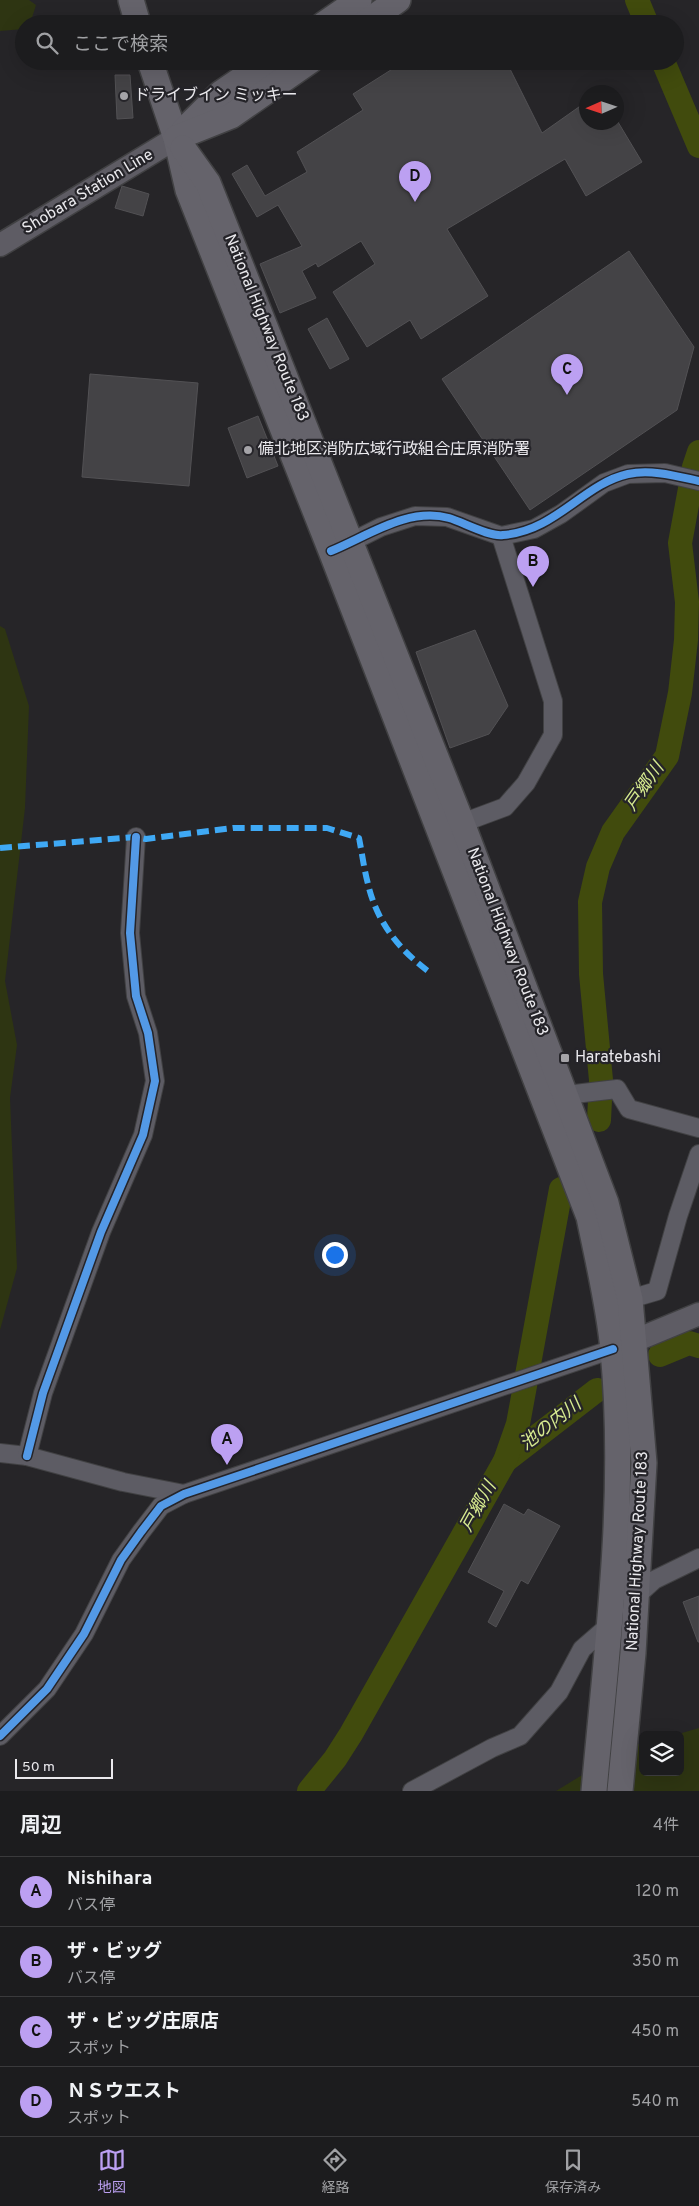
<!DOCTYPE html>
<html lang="ja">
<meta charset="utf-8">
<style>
:root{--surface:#1c1c1e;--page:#252527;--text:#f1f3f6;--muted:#a0a1a4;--line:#3a3a3c;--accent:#bca0f2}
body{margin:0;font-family:Overpass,"Noto Sans JP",sans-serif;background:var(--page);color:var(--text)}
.controls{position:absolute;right:15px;bottom:15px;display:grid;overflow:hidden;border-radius:8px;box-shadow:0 5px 20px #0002}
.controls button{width:45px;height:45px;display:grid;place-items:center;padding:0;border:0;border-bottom:1px solid var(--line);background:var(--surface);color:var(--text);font:25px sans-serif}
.compass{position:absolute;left:579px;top:85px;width:45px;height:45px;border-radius:50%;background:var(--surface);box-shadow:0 5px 20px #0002;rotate:267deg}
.scale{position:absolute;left:15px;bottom:12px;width:98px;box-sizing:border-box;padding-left:5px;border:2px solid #eae9ed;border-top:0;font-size:14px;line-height:18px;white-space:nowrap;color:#eae9ed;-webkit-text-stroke:4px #252429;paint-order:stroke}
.you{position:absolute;left:334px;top:1254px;width:18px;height:18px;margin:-12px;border:4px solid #fff;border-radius:50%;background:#1a73e8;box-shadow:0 0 0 8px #1a73e833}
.badge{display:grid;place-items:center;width:32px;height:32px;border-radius:50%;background:var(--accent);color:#111;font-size:16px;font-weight:700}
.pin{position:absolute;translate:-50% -41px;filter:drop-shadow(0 1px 2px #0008)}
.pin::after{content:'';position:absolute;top:26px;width:18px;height:15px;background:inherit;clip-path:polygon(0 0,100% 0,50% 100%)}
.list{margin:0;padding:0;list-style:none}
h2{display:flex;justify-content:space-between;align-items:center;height:65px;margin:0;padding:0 20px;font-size:21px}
h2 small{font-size:16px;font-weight:400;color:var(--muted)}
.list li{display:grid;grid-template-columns:32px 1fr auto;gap:15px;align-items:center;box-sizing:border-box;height:70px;padding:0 20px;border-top:1px solid var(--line)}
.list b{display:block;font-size:19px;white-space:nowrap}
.list p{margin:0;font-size:16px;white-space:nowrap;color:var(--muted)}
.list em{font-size:16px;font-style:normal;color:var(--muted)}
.icon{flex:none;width:28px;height:28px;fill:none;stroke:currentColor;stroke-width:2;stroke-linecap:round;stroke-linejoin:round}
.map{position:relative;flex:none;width:699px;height:1791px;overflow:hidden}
.search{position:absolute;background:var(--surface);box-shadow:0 5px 20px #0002;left:15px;right:15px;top:15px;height:55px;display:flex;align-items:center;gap:12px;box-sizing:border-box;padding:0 18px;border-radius:28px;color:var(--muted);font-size:19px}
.sheet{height:345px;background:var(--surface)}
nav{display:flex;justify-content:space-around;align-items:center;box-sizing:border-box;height:70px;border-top:1px solid var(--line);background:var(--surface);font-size:14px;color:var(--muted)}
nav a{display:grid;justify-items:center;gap:2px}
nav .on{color:var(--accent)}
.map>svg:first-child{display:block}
.green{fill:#2e3512}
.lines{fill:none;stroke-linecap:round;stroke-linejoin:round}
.river{stroke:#414b0d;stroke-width:24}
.building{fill:#444346;stroke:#525154}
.minor-casing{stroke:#414143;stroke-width:20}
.major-casing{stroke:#414143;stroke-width:25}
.highway-casing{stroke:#414143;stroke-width:28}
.minor{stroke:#5d5c64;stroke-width:18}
.major{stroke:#5e5c64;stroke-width:22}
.highway{stroke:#65636b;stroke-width:25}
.quiet{stroke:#3fa9f5;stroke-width:6;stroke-dasharray:12 6;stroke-linecap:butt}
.cycleway-casing{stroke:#252429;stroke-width:11}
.cycleway{stroke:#5399e6;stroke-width:8}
.poi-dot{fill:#a5a4a8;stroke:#252429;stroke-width:2}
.labels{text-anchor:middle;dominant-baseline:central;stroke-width:4.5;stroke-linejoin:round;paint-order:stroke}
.poi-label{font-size:16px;fill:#eae9ed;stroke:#252429;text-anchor:start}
.street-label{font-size:16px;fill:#eae9ed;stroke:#252429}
.water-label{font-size:18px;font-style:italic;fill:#d7eb8f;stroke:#252429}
</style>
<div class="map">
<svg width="699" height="1791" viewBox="0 0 699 1791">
<rect width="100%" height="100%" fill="#262528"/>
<g class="green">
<path d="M0,0H29L36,5L30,24H24V29L0,31Z"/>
<path d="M0,626L5,629L29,706L25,808L5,981L17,1045L10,1098L17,1268L0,1330Z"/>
<path d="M699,1728V1791H556L628,1747L643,1743V1772H680V1735H675Z"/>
</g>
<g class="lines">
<g class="river">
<path d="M637,0L647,24"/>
<path d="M663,61L699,146"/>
<path d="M599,1120L601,1080L591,974L590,902L598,867L613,832L667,756L680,693L686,640L687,602L680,543L694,467L699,452"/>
<path d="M660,1355L689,1343L699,1346"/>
<path d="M505,1461L597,1390"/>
<path d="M309,1791L335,1759L351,1734L505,1461L518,1424L561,1189"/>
</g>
</g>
<g class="building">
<path d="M405,61H421L426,70L439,61H506L542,133L586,102V122H618L642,162L586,196L565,159L447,229L488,296L421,339L410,320L367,347L333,292L375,264L361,241L318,267L316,263L302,271L316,298L280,313L260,264L302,246L278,205L257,217L232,174L247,165L265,196L307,172L297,152L363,110L353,94Z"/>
<path d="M115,75H130L133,118L117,119Z"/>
<path d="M122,186L149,194L143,216L115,208Z"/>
<path d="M629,251L694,347L677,410L530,510L442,379Z"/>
<path d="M327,318L349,359L330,369L308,329Z"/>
<path d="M90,374L198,383L189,486L82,477Z"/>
<path d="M258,416L278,466L247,478L228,428Z"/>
<path d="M475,630L508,706L489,734L450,748L416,652Z"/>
<path d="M504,1504L524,1515L528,1509L560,1526L528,1584L521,1580L496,1627L488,1622L504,1591L468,1572Z"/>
<path d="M699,1596V1642H698L683,1602Z"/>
</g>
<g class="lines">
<defs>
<g id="minor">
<path d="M341,547L381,527L415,516L447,517L501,536L534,529L561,514L604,483L628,474L665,473L699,481"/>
<path d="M462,823L505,807L526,783L553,735V701L501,536"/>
<path d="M566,1095L617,1089L629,1109L699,1128"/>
<path d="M630,1299L657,1291L678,1216L699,1154"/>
<path d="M0,1453L27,1456L123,1482L184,1494"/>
<path d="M27,1456L43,1393L101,1232L143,1135L155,1081L148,1033L136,996L130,933L136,837"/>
<path d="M633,1599L654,1580L699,1558"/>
<path d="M0,1736L47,1689L84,1634L121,1560L141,1532L161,1506L184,1494L613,1349"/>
<path d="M412,1791L492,1748L520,1736L559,1692L582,1649L613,1622"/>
</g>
<g id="major">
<path d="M0,245L176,138"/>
<path d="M617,1348L699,1314"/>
</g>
<g id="highway">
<path d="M131,0L138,24"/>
<path d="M324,24L359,0"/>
<path d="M364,24L398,0"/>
<path d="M150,61L176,138L188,190L331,551L589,1217C598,1261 609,1306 613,1350C627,1497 607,1645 594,1791"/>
<path d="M183,131L221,93L268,61"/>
<path d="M176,138L231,116L310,61"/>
<path d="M183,148L208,183L462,823L606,1203L630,1299L644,1463L633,1653L620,1791"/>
</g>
</defs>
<use href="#minor" class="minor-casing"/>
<use href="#major" class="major-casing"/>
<use href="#highway" class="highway-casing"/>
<use href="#minor" class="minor"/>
<use href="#major" class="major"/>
<use href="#highway" class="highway"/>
<path class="quiet" d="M0,848L136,837L146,839L233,828H327L359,838C362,853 364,869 368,884C377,923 400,951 432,974"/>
<defs>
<g id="cycleway">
<path d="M331,551C368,536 407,507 449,518C463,522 489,537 503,535C556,531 583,484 628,474C651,469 676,476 699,481"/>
<path d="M27,1456L43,1393L101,1232L143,1135L155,1081L148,1033L136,996L130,933L136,837"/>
<path d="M0,1736L47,1689L84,1634L121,1560L141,1532L161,1506L184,1494L613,1349"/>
</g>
</defs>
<use href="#cycleway" class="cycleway-casing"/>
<use href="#cycleway" class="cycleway"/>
</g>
<g class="poi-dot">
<circle cx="124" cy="96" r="5"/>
<circle cx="248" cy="450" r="5"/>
<rect x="560" y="1053" width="10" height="10" rx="2.5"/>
</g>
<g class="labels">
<g class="poi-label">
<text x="134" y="96">ドライブイン ミッキー</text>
<text x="258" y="450">備北地区消防広域行政組合庄原消防署</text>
<text x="575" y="1058">Haratebashi</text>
</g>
<g class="street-label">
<text transform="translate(88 192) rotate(-31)">Shobara Station Line</text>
<text transform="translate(266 328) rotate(68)">National Highway Route 183</text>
<text transform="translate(507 942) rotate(69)">National Highway Route 183</text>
<text transform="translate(638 1551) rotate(-87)">National Highway Route 183</text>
</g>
<g class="water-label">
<text transform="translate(645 787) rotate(-55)">戸郷川</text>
<text transform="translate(551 1425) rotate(-38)">池の内川</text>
<text transform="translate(479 1507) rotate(-61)">戸郷川</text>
</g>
</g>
</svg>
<div class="controls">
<button><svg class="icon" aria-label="layers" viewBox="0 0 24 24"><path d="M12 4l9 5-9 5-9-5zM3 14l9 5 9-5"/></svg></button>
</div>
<svg class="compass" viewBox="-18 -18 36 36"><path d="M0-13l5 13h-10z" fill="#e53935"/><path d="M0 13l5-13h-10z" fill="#a0a1a4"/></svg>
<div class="scale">50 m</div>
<div class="you"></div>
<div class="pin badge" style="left:227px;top:1465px">A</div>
<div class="pin badge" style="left:533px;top:587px">B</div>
<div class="pin badge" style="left:567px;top:395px">C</div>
<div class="pin badge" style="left:415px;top:202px">D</div>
<div class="search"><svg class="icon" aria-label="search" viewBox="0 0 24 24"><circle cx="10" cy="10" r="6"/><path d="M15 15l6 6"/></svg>ここで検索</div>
</div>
<section class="sheet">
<h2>周辺<small>4件</small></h2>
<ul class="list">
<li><span class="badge">A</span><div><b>Nishihara</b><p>バス停</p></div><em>120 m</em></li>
<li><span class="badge">B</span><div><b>ザ・ビッグ</b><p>バス停</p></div><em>350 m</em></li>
<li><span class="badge">C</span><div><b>ザ・ビッグ庄原店</b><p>スポット</p></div><em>450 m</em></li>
<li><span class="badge">D</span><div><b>ＮＳウエスト</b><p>スポット</p></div><em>540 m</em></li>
</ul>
</section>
<nav>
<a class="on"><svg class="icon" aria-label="map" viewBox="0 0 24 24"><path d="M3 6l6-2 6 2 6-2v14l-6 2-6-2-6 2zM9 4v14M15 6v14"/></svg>地図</a>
<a><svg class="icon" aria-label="directions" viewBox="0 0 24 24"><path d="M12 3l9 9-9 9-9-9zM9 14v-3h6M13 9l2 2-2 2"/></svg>経路</a>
<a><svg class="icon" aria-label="saved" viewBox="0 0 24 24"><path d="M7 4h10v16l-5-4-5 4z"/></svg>保存済み</a>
</nav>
